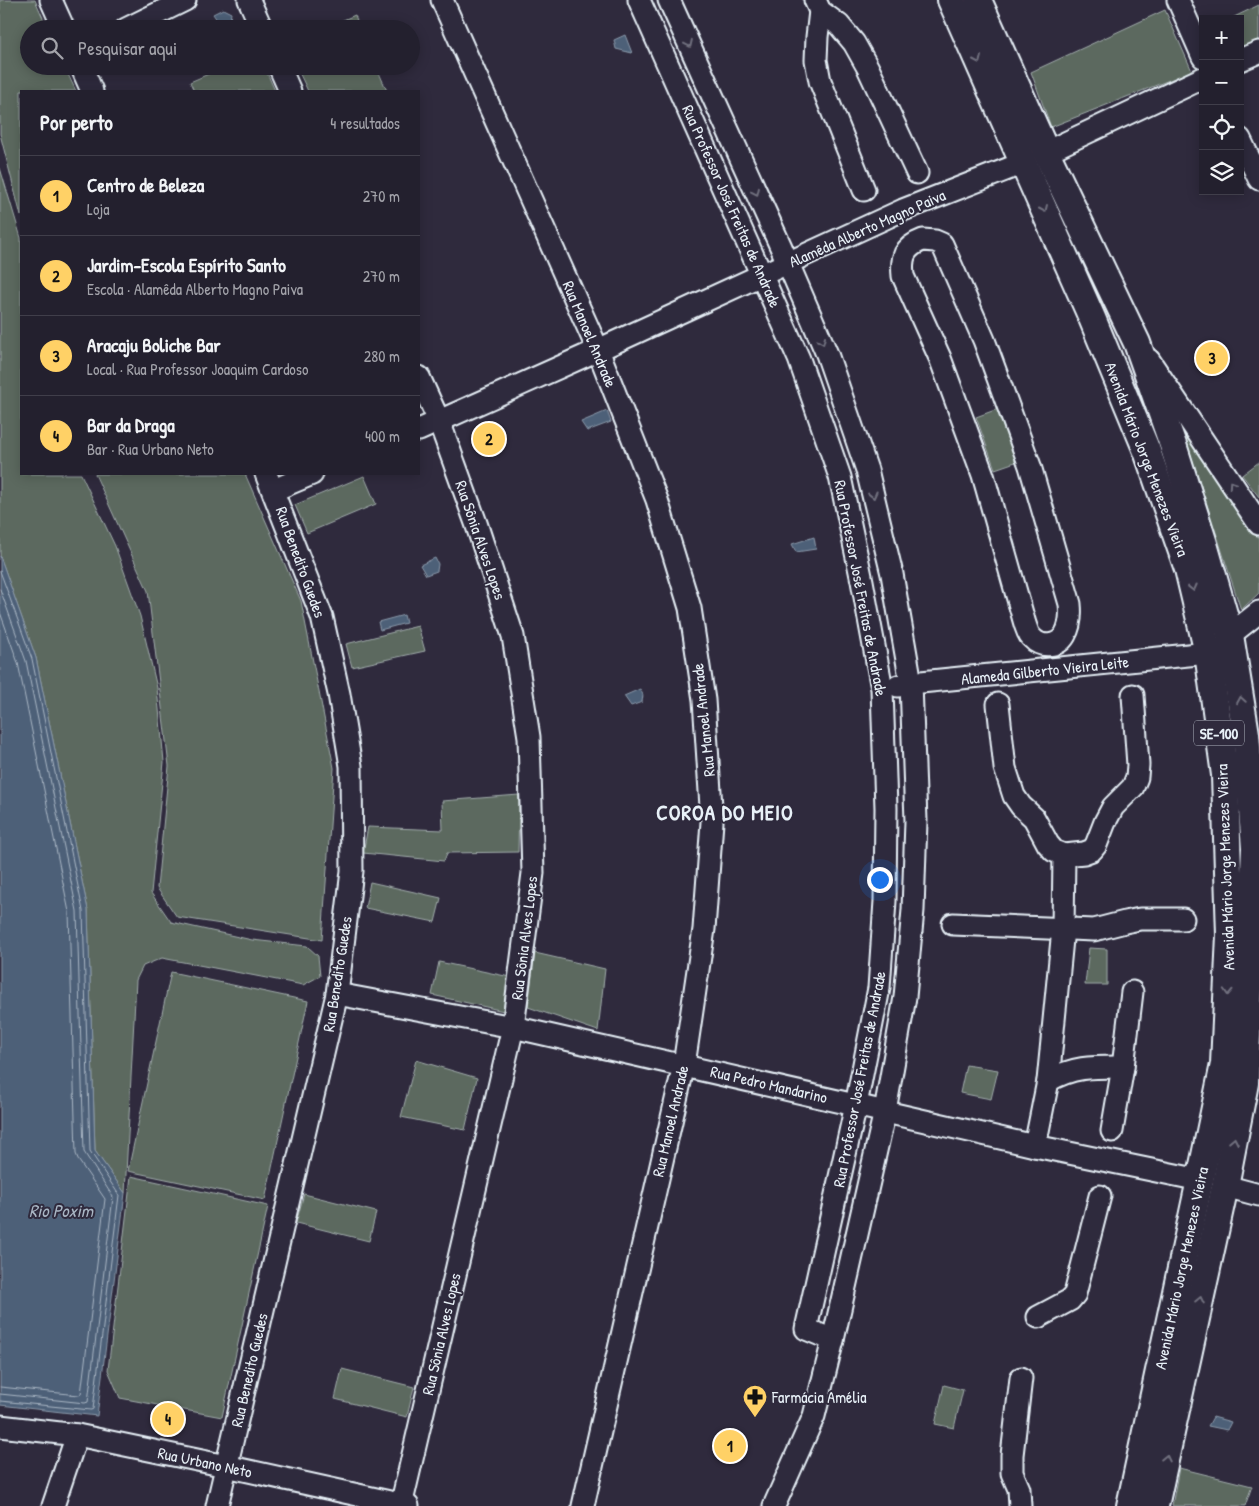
<!DOCTYPE html>
<html lang="pt">
<meta charset="utf-8">
<style>
:root{--surface:#23202e;--page:#2b2836;--text:#f1f3f6;--muted:#a3a3aa;--line:#403e4a;--accent:#ffd166}
body{margin:0;font-family:"Patrick Hand",sans-serif;background:var(--page);color:var(--text)}
.controls{position:absolute;right:15px;top:15px;display:grid;overflow:hidden;border-radius:0px;box-shadow:0 2px 12px #0003}
.controls button{width:45px;height:45px;display:grid;place-items:center;padding:0;border:0;border-bottom:1px solid var(--line);background:var(--surface);color:var(--text);font:25px sans-serif}
.you{position:absolute;left:879px;top:879px;width:18px;height:18px;margin:-12px;border:4px solid #fff;border-radius:50%;background:#1a73e8;box-shadow:0 0 0 8px #1a73e833}
.badge{display:grid;place-items:center;width:32px;height:32px;border-radius:50%;background:var(--accent);color:#111;font-size:16px;font-weight:700}
.pin{position:absolute;translate:-50% -50%;border:2px solid #fff;box-shadow:0 1px 5px #0006}
.list{margin:0;padding:0;list-style:none}
h2{display:flex;justify-content:space-between;align-items:center;height:65px;margin:0;padding:0 20px;font-size:21px}
h2 small{font-size:16px;font-weight:400;color:var(--muted)}
.list li{display:grid;grid-template-columns:32px 1fr auto;gap:15px;align-items:center;box-sizing:border-box;height:80px;padding:0 20px;border-top:1px solid var(--line)}
.list b{display:block;font-size:19px;white-space:nowrap}
.list p{margin:0;font-size:16px;white-space:nowrap;color:var(--muted)}
.list em{font-size:16px;font-style:normal;color:var(--muted)}
.icon{flex:none;width:28px;height:28px;fill:none;stroke:currentColor;stroke-width:2;stroke-linecap:round;stroke-linejoin:round}
.map{position:relative;flex:none;width:1259px;height:1506px;overflow:hidden}
.search{position:absolute;background:var(--surface);box-shadow:0 2px 12px #0003;left:20px;top:20px;width:400px;height:55px;display:flex;align-items:center;gap:12px;box-sizing:border-box;padding:0 18px;border-radius:28px;color:var(--muted);font-size:19px}
.panel{position:absolute;background:var(--surface);box-shadow:0 2px 12px #0003;left:20px;top:90px;width:400px;height:385px;border-radius:0px}
.map>svg:first-child{display:block}
.green{fill:#5b695f;stroke:#a2adac}
.water{fill:#4d6078;stroke:#8b9aab}
.lines{fill:none;stroke-linecap:round;stroke-linejoin:round}
.shore{stroke:#aab7c5;stroke-width:1}
.minor-casing{stroke:#e8f1f8;stroke-width:25}
.major-casing{stroke:#e8f1f8;stroke-width:30}
.minor{stroke:#2f2a3d;stroke-width:21}
.major{stroke:#2f2a3d;stroke-width:26}
.oneway{stroke:#70707e}
.labels{text-anchor:middle;dominant-baseline:central;stroke-width:4;stroke-linejoin:round;paint-order:stroke}
.shield{fill:#2f2a3d;stroke:#b0b5c0;stroke-width:1}
.shield-label{font-size:15px;font-weight:bold;fill:#e8f1f8}
.street-label{font-size:16px;fill:#e8f1f8;stroke:#2f2a3d}
.poi-label{font-size:16px;fill:#e8f1f8;stroke:#2f2a3d;text-anchor:start}
.water-label{font-size:18px;font-style:italic;fill:#aab7c5;stroke:#2f2a3d}
.district-label{font-size:21px;font-weight:bold;letter-spacing:1px;fill:#e8f1f8;stroke:#2f2a3d}
</style>
<div class="map">
<svg width="1259" height="1506" viewBox="0 0 1259 1506">
<rect width="100%" height="100%" fill="#2f2a3d"/>
<filter id="ink" filterUnits="userSpaceOnUse"><feTurbulence type="fractalNoise" baseFrequency=".02" numOctaves="2"/><feDisplacementMap in="SourceGraphic" scale="10" xChannelSelector="R" yChannelSelector="G"/><feConvolveMatrix kernelMatrix="1 2 1 2 8 2 1 2 1" color-interpolation-filters="sRGB"/></filter>
<g filter="url(#ink)">
<g class="green">
<path d="M0,0H35L48,29H29V66H64L76,91H21V216L0,134Z"/>
<path d="M1259,5V40L1240,49V19H1230Z"/>
<path d="M1165,10L1192,71L1051,127L1031,72Z"/>
<path d="M355,15L360,29H322Z"/>
<path d="M227,66H264L275,91H194L190,82Z"/>
<path d="M296,66H376L387,91H308Z"/>
<path d="M0,168L21,238V474H81L115,546L140,616L157,688L164,762L151,893L171,922L252,940L307,946L318,956L320,976L303,985L162,958L143,966L136,980L125,1193L95,1151L88,910L36,658L0,556Z"/>
<path d="M1006,406L1024,459L995,469L976,417Z"/>
<path d="M1180,421L1259,539V593L1241,610Z"/>
<path d="M1259,462V497L1242,475Z"/>
<path d="M95,474H245L301,601L334,768L322,940L177,917L157,888L169,766L148,591Z"/>
<path d="M364,476L376,504L307,533L295,505Z"/>
<path d="M418,626L425,651L352,667L346,644Z"/>
<path d="M519,795L518,852L447,853L444,861L363,853L368,827L443,830L442,801Z"/>
<path d="M370,882L441,898L435,922L365,908Z"/>
<path d="M1089,948L1107,949V985H1085Z"/>
<path d="M535,953L605,969L598,1031L528,1007Z"/>
<path d="M439,962L510,977L504,1011L432,995Z"/>
<path d="M171,972L308,1001L265,1200L128,1171Z"/>
<path d="M416,1060L477,1078L465,1130L401,1117Z"/>
<path d="M966,1065L998,1070L991,1099L960,1093Z"/>
<path d="M131,1176L268,1206L222,1417L120,1398L108,1370Z"/>
<path d="M304,1194L376,1212L369,1241L296,1223Z"/>
<path d="M342,1369L414,1387L407,1417L335,1399Z"/>
<path d="M944,1385L963,1390L954,1428L935,1424Z"/>
<path d="M1179,1468L1252,1486L1245,1506H1172Z"/>
</g>
<g class="water">
<path d="M223,9L231,13L230,20L220,24L213,14Z"/>
<path d="M625,35L632,53L616,49L614,40Z"/>
<path d="M607,411L611,422L587,431L581,422Z"/>
<path d="M814,537L816,549L796,552L792,544Z"/>
<path d="M0,556L36,658L88,910L95,1151L125,1193L97,1416L0,1405Z"/>
<path d="M435,558L438,564L437,571L426,575L420,565Z"/>
<path d="M404,615L406,623L380,630L378,622Z"/>
<path d="M640,689L643,695L642,702L631,706L624,696Z"/>
<path d="M1213,1417L1231,1422L1227,1430L1208,1426Z"/>
</g>
<g class="lines">
<g class="shore">
<path d="M0,571L32,659L83,911L90,1151L119,1195L93,1409L91,1410L0,1401"/>
<path d="M0,589L26,661L77,911L84,1152L113,1197L88,1402L85,1403L0,1394"/>
<path d="M0,612L18,663L69,912L76,1154L79,1161L105,1199L81,1394L79,1395L0,1387"/>
</g>
<defs>
<g id="minor">
<path d="M51,0L64,29"/>
<path d="M249,0L262,29"/>
<path d="M442,0L598,350L657,500L690,608L704,700L712,822L704,929L684,1065L583,1506"/>
<path d="M639,0L799,359L840,477L862,581L882,689L886,808L885,901L879,988L856,1105L806,1329L833,1340"/>
<path d="M669,0L781,247L827,354L867,470L892,574L911,683L916,821L913,910L905,997L885,1111L833,1340L814,1416L774,1506"/>
<path d="M815,0L820,11L839,25L854,43L868,68L917,173"/>
<path d="M1178,0L1203,57"/>
<path d="M820,11L817,37L816,60L820,81L864,190"/>
<path d="M126,29L185,0"/>
<path d="M1240,60L1259,52"/>
<path d="M81,66L92,91"/>
<path d="M279,66L290,91"/>
<path d="M1240,139L1259,179"/>
<path d="M1046,152L1203,78"/>
<path d="M923,240L935,241L942,244L984,340L1030,466L1070,604C1071,614 1071,625 1065,635C1058,647 1041,648 1032,638C1028,635 1027,629 1025,624L983,475L940,358L903,276C901,257 904,247 923,240Z"/>
<path d="M1149,360L1259,524"/>
<path d="M419,430L598,350L903,210L1023,163"/>
<path d="M274,490L312,474"/>
<path d="M1230,635L1259,612"/>
<path d="M898,686L911,683L1208,653"/>
<path d="M998,704L1005,768L1014,796L1021,806L1034,818L1048,844L1054,851L1064,855L1084,853L1092,850L1096,845L1105,822L1113,807L1133,787L1137,777L1138,765L1133,695"/>
<path d="M953,924L1094,930L1125,922L1140,919H1183"/>
<path d="M337,994L513,1027L1035,1146L1200,1180"/>
<path d="M1048,1081C1074,1066 1094,1067 1123,1067"/>
<path d="M1112,1131L1123,1067L1132,992"/>
<path d="M1035,1146L1048,1081L1063,929L1064,855"/>
<path d="M1225,1186L1259,1195"/>
<path d="M1038,1317L1070,1300L1075,1294L1100,1196"/>
<path d="M0,1426L77,1435L226,1466L408,1506"/>
<path d="M53,1506L77,1435"/>
<path d="M217,1506L337,994L352,871L351,766L339,694L322,617L266,474"/>
<path d="M401,1506L513,1027L533,873L529,737L513,636L476,523L439,421L419,377"/>
<path d="M1020,1506L1019,1489L1012,1473V1455L1021,1378"/>
</g>
<g id="major">
<path d="M951,0L1092,318L1147,451L1188,569L1208,653L1225,775L1230,935L1224,1064L1200,1180L1130,1506"/>
<path d="M978,0L1046,152L1137,343L1173,445L1204,544L1230,635L1246,734L1255,848L1245,1083L1225,1186L1155,1506"/>
</g>
</defs>
<use href="#minor" class="minor-casing"/>
<use href="#major" class="major-casing"/>
<use href="#minor" class="minor"/>
<use href="#major" class="major"/>
</g>
<defs><path id="oneway-chevron" d="M-2-3.5L2.5 0L-2 3.5" fill="none" stroke-width="1.6" stroke-linecap="round" stroke-linejoin="round" transform="scale(1.25)"/></defs>
<g class="oneway">
<use href="#oneway-chevron" transform="translate(689 44) rotate(65)"/>
<use href="#oneway-chevron" transform="translate(978 60) rotate(66)"/>
<use href="#oneway-chevron" transform="translate(756 192) rotate(65)"/>
<use href="#oneway-chevron" transform="translate(1044 209) rotate(66)"/>
<use href="#oneway-chevron" transform="translate(822 341) rotate(67)"/>
<use href="#oneway-chevron" transform="translate(1232 484) rotate(-124)"/>
<use href="#oneway-chevron" transform="translate(873 495) rotate(76)"/>
<use href="#oneway-chevron" transform="translate(1193 588) rotate(76)"/>
<use href="#oneway-chevron" transform="translate(1241 700) rotate(-99)"/>
<use href="#oneway-chevron" transform="translate(1228 992) rotate(93)"/>
<use href="#oneway-chevron" transform="translate(1234 1141) rotate(-79)"/>
<use href="#oneway-chevron" transform="translate(1200 1300) rotate(-78)"/>
<use href="#oneway-chevron" transform="translate(1166 1458) rotate(-78)"/>
</g>
</g>
<defs>
<symbol id="pharmacy-pin" viewBox="-11 -11 22 30"><path d="M0 17L-7.5 6A9.5 9.5 0 1 1 7.5 6Z" fill="#ffd166" stroke="#2f2a3d"/><path d="M-2-6h4v4h4v4h-4v4h-4v-4h-4v-4h4Z" fill="#111"/></symbol>
</defs>
<g fill-rule="evenodd">
<use href="#pharmacy-pin" x="741" y="1383" width="28" height="38"/>
</g>
<g class="labels">
<rect class="shield" x="1194" y="720.5" width="50" height="25" rx="4"/>
<g class="shield-label">
<text x="1219" y="733">SE-100</text>
</g>
<g class="street-label">
<text transform="translate(732 206) rotate(66)">Rua Professor José Freitas de Andrade</text>
<text transform="translate(867 228) rotate(-24)">Alamêda Alberto Magno Paiva</text>
<text transform="translate(590 334) rotate(67)">Rua Manoel Andrade</text>
<text transform="translate(1147 459) rotate(69)">Avenida Mário Jorge Menezes Vieira</text>
<text transform="translate(481 540) rotate(71)">Rua Sônia Alves Lopes</text>
<text transform="translate(301 562) rotate(70)">Rua Benedito Guedes</text>
<text transform="translate(861 588) rotate(79)">Rua Professor José Freitas de Andrade</text>
<text transform="translate(1045 670) rotate(-6)">Alameda Gilberto Vieira Leite</text>
<text transform="translate(703 720) rotate(-96)">Rua Manoel Andrade</text>
<text transform="translate(1225 867) rotate(-92)">Avenida Mário Jorge Menezes Vieira</text>
<text transform="translate(524 938) rotate(-83)">Rua Sônia Alves Lopes</text>
<text transform="translate(337 974) rotate(-81)">Rua Benedito Guedes</text>
<text transform="translate(859 1079) rotate(-79)">Rua Professor José Freitas de Andrade</text>
<text transform="translate(769 1084) rotate(13)">Rua Pedro Mandarino</text>
<text transform="translate(670 1121) rotate(-77)">Rua Manoel Andrade</text>
<text transform="translate(1181 1268) rotate(-78)">Avenida Mário Jorge Menezes Vieira</text>
<text transform="translate(441 1334) rotate(-77)">Rua Sônia Alves Lopes</text>
<text transform="translate(249 1370) rotate(-77)">Rua Benedito Guedes</text>
<text transform="translate(205 1462) rotate(12)">Rua Urbano Neto</text>
</g>
<g class="poi-label">
<text x="772" y="1397">Farmácia Amélia</text>
</g>
<g class="water-label">
<text x="61" y="1210">Rio Poxim</text>
</g>
<g class="district-label">
<text x="725" y="812">COROA DO MEIO</text>
</g>
</g>
</svg>
<div class="controls">
<button>+</button>
<button>−</button>
<button><svg class="icon" aria-label="locate" viewBox="0 0 24 24"><circle cx="12" cy="12" r="6"/><path d="M12 2v4M12 18v4M2 12h4M18 12h4"/></svg></button>
<button><svg class="icon" aria-label="layers" viewBox="0 0 24 24"><path d="M12 4l9 5-9 5-9-5zM3 14l9 5 9-5"/></svg></button>
</div>
<div class="you"></div>
<div class="pin badge" style="left:730px;top:1446px">1</div>
<div class="pin badge" style="left:489px;top:439px">2</div>
<div class="pin badge" style="left:1212px;top:358px">3</div>
<div class="pin badge" style="left:168px;top:1419px">4</div>
<div class="search"><svg class="icon" aria-label="search" viewBox="0 0 24 24"><circle cx="10" cy="10" r="6"/><path d="M15 15l6 6"/></svg>Pesquisar aqui</div>
<section class="panel">
<h2>Por perto<small>4 resultados</small></h2>
<ul class="list">
<li><span class="badge">1</span><div><b>Centro de Beleza</b><p>Loja</p></div><em>270 m</em></li>
<li><span class="badge">2</span><div><b>Jardim-Escola Espírito Santo</b><p>Escola · Alamêda Alberto Magno Paiva</p></div><em>270 m</em></li>
<li><span class="badge">3</span><div><b>Aracaju Boliche Bar</b><p>Local · Rua Professor Joaquim Cardoso</p></div><em>280 m</em></li>
<li><span class="badge">4</span><div><b>Bar da Draga</b><p>Bar · Rua Urbano Neto</p></div><em>400 m</em></li>
</ul>
</section>
</div>
